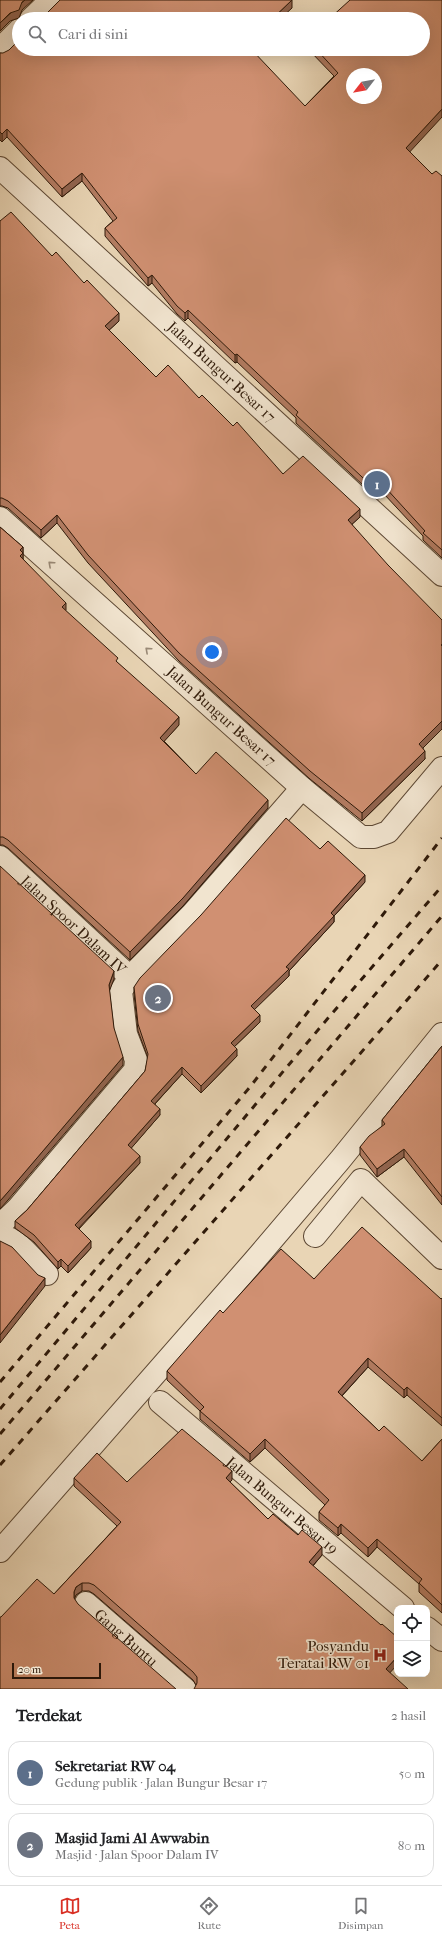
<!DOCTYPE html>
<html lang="id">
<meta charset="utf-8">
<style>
:root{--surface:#fff;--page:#f6f6f6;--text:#202124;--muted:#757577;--line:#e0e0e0;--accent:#d93025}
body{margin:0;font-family:"IM FELL French Canon",serif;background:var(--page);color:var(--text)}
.controls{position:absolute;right:12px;bottom:12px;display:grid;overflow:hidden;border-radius:8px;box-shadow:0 4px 16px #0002}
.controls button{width:36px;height:36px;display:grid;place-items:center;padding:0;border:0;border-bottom:1px solid var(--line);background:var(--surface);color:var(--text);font:20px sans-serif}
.compass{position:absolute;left:346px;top:68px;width:36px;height:36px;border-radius:50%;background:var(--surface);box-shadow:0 4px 16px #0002;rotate:239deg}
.scale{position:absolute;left:12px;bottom:10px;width:89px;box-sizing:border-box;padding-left:4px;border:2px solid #2e1909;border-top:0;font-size:11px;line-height:14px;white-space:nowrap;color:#2e1909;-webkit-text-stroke:3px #f1e4cf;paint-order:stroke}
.you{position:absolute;left:212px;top:652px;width:14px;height:14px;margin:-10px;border:3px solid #fff;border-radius:50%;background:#1a73e8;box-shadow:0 0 0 6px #1a73e833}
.badge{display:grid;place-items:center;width:26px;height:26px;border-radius:50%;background:var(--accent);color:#fff;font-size:13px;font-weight:700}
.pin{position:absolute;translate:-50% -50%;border:2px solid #fff;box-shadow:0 1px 4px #0006}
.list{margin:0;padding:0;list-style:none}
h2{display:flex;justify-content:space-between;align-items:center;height:52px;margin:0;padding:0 16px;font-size:17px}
h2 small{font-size:13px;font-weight:400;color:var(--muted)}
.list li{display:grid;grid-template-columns:26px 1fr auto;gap:12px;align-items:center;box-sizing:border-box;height:64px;margin:0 8px 8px;padding:0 8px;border:1px solid var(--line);border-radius:12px}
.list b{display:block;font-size:15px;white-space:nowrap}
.list p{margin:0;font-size:13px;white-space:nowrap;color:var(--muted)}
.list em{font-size:13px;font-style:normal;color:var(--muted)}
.icon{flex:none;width:22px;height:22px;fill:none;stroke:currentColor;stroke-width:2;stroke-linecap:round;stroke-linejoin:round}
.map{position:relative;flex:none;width:442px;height:1689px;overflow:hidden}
.search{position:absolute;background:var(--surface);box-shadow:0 4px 16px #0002;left:12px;right:12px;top:12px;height:44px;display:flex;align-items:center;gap:10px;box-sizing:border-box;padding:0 14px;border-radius:22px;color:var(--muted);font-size:15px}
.sheet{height:196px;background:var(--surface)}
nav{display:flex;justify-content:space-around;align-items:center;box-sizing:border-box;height:56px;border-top:1px solid var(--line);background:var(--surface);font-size:11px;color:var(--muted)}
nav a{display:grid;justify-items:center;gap:2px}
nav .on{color:var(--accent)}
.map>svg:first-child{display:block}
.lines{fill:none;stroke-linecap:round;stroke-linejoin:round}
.minor-casing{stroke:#5d4834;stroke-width:24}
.minor{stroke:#f1e4cf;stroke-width:22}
.rail{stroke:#2e1909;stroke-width:3;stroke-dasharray:7 7;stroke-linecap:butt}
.wall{fill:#b37c62;stroke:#2e1909}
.shaded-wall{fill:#926550;stroke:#2e1909}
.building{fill:#d09072;stroke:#2e1909;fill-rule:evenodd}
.oneway{stroke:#998976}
.labels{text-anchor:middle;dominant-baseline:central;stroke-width:3.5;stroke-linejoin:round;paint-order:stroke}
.street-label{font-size:15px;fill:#2e1909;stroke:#f1e4cf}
.poi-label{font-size:15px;fill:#2e1909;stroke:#f1e4cf;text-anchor:end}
</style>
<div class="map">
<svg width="442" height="1689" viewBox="0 0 442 1689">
<rect width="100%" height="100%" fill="#e9d5b5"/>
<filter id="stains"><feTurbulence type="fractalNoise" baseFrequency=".005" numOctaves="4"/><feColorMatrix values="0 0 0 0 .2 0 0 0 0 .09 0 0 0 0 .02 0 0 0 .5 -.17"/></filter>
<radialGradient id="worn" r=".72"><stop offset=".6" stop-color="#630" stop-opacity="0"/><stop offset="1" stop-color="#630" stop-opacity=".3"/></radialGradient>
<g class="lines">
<defs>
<g id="minor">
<path d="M31,19L51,0"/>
<path d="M0,49L19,30"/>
<path id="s1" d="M0,168L442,575"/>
<path id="s2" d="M0,518L302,788L361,837H374L388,832L442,768"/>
<path id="s3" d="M0,857L130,977"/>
<path d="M0,1225L17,1209L135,1070L136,1060L126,1034L121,991L130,977L192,914L302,788"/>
<path d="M0,1235C19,1239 34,1261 47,1274"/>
<path d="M315,1236L361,1180L442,1258"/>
<path id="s4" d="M160,1402L403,1608"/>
<path d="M0,1551L254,1261L340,1160L442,1034"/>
<path id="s5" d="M86,1603L185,1689"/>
<path d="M427,1628L442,1640"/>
</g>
</defs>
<use href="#minor" class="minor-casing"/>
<use href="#minor" class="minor"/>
<g class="rail">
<path d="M0,1382L250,1087L442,838"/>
<path d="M0,1409L323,1024L442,886"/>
<path d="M0,1434L442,916"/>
<path d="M0,1465L442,960"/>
</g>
</g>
<g class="wall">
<path d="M308,49H423L409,152L432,174L442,176V558L423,540V536L384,494L378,499L296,423V418L237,362L235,363L188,318L185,321L177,314L152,283L148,286L105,236V228L113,221L82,181L62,197L7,137L2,142L0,140V53L305,106L334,76Z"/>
<path d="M0,221L52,256L119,321L109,330L156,377L199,398L233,426L283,474L360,517L352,524L423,748L425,759L362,821L310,779L179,661L88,563L57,523L41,538L8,508L2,506H0Z"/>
<path d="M0,527L23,547V559L66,611L118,663L179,725L164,741L196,774L268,808L183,906L130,960L8,848L3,845H0Z"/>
<path d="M320,849L365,882L334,916V922L289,971V976L254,1009L260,1022L234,1047L237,1056L201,1093L182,1074L155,1104L160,1115L131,1148L140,1163L79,1229L91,1248L68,1273L61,1266L58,1269L34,1242L15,1228V1221L27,1210L145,1071L148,1058L138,1031L134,994V987Z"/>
<path d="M442,1046V1205L404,1157L377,1177L360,1155V1147L382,1126V1120Z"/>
<path d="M314,1279L441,1299L442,1298V1426L407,1395L404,1398L368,1367L342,1396L379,1431L422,1461L442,1439V1613L419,1592V1584L377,1547L368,1557L341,1533L338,1536L319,1520V1512L325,1505L265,1448L250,1462L200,1419V1411L167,1380V1371L223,1313Z"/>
<path d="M74,1478L127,1482L232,1480L230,1482L268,1519L298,1535L322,1555L313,1566L390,1673L196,1685L193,1680L94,1594L89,1591H82L76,1595L74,1599L1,1617L54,1594L117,1526L74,1486Z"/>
</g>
<g class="shaded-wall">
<path d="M25,0H33L22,10L19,18L10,21L0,31V23Z"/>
<path d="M292,0V8L280,19H272Z"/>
<path d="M442,109V117L406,156V148Z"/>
<path d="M7,129V137L2,142V134Z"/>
<path d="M82,173V181L62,197V189Z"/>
<path d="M152,275V283L148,286V278Z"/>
<path d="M188,310V318L185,321V313Z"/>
<path d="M119,313V321L105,334V326Z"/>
<path d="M237,354V362L235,363V355Z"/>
<path d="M384,486V494L378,499V492Z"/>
<path d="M360,509V517L348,528V520Z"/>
<path d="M57,515V523L41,538V530Z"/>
<path d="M23,547V561L20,558V550Z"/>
<path d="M66,603V610L62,615V607Z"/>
<path d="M179,717V725L160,746V738Z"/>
<path d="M442,721V729L419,752V744Z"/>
<path d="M425,751V759L362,821V813Z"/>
<path d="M268,800V808L183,906L130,960V952Z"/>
<path d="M365,875V882L334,916V922L289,971V976L251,1013V1006L286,967L331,913Z"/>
<path d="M114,971V979L109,992V985Z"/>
<path d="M260,1015V1022L231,1050V1043Z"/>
<path d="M237,1049V1056L201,1093V1086Z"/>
<path d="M123,1057V1065L8,1200L0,1209V1201Z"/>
<path d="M182,1067V1074L151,1108V1101Z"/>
<path d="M160,1109V1115L128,1152V1145Z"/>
<path d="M404,1149V1157L377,1177V1169Z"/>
<path d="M140,1156V1163L75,1232V1225Z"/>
<path d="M91,1241V1248L68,1273V1266Z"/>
<path d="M61,1259V1266L58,1269V1262Z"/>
<path d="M45,1278V1286L0,1343V1335Z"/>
<path d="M368,1358V1367L338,1400V1392Z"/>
<path d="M407,1387V1395L404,1398V1390Z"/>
<path d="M265,1439V1448L250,1462V1454Z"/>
<path d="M232,1471V1480L226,1486V1478Z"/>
<path d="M341,1524V1533L338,1536V1528Z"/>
<path d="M377,1539V1547L368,1557V1548Z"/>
<path d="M322,1547V1555L309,1570V1562Z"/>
<path d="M82,1583V1591L76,1595L74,1600V1592L76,1587Z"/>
<path d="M397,1657V1665L386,1677V1669Z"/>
</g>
<g class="building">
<path d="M0,0H25L22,2L19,10L10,13L0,23Z"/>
<path d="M60,0H292L272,19H41Z"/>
<path d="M350,0H442V109L406,148L432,174L436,171L442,176V550L423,533L425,531L384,486L378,492L296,415L298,412L237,354L235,355L188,310L185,313L177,306L152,275L148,278L105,228L117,218L82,173L62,189L7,129L2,134L0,132V53H3L9,50L19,40V49H251L305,106L338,73L316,49H423V19H329ZM352,74H376V98H352Z"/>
<path d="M11,212L52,256L56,252L84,283L87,280L119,313L105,326L156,377L168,365L199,398L202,395L233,426L237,422L283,474L303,456L360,509L348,520L388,565L442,620V644L441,645L442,646V721L419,744L425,751L362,813L310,771L179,653L88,555L57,515L41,530L8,501L2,498H0V221Z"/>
<path d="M0,527L23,547L20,550L23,553L20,556L66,603L62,607L118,658L116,661L179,717L160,738L196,774L216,752L268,800L183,898L130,952L8,840L3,837H0Z"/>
<path d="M286,818L320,849L328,841L365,875L331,913L334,916L286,967L289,969L251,1006L260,1015L231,1043L237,1049L201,1086L182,1067L151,1101L160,1109L128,1145L140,1156L75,1225L91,1241L68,1266L61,1259L58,1262L34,1235L15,1221L27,1210L145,1071L148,1054L138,1024L134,987L140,978L201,915Z"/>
<path d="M0,866L114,971L109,985L114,1028L123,1057L8,1192L0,1201Z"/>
<path d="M442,1046V1197L404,1149L377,1169L360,1147L369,1136L385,1124L382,1120Z"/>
<path d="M362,1227L441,1299L442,1298V1418L407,1387L404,1390L368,1358L338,1392L379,1431L384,1426L422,1461L442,1439V1605L419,1583L422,1579L377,1539L368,1548L341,1524L338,1528L319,1512L329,1500L265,1439L250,1454L200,1411L204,1407L167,1371L220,1310L223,1313L281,1249L314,1279Z"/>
<path d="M0,1241L12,1247L38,1275L45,1278L0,1335Z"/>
<path d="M182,1429L232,1471L226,1478L268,1519L273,1514L298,1535L302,1530L322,1547L309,1562L381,1625L382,1624L397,1637V1657L386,1669L408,1689H194L197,1683V1677L193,1672L94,1585L89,1583H82L76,1587L74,1592V1598L78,1604L176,1689H0V1617H1L37,1579L54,1594L121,1522L74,1478L97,1453L127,1482Z"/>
</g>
<defs><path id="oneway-chevron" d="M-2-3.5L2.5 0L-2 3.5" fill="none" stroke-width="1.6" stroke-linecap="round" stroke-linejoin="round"/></defs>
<g class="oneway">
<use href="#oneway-chevron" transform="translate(51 564) rotate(-138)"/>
<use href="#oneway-chevron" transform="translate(148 650) rotate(-138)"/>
</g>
<defs>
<symbol id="hospital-bare" viewBox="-9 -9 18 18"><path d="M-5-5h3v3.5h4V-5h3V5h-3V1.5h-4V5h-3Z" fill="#8f2418" stroke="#f1e4cf" stroke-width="2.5" paint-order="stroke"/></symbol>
</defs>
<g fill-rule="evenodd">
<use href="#hospital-bare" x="370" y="1645" width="20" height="20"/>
</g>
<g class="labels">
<g class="street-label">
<text stroke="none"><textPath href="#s1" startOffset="301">Jalan Bungur Besar 17</textPath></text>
<text stroke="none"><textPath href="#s2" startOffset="297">Jalan Bungur Besar 17</textPath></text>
<text stroke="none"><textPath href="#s3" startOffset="100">Jalan Spoor Dalam IV</textPath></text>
<text stroke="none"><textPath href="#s4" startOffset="160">Jalan Bungur Besar 19</textPath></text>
<text stroke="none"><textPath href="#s5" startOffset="53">Gang Buntu</textPath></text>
</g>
<g class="poi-label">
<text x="369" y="1646">Posyandu<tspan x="369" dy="17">Teratai RW 01</tspan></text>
</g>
</g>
<rect width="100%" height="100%" filter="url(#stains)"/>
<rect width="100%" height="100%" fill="url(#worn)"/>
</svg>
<div class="controls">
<button><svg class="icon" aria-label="locate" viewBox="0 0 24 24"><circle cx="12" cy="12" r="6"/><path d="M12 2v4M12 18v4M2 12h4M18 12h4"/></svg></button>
<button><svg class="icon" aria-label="layers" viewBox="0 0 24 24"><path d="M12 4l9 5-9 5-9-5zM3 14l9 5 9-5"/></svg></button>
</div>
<svg class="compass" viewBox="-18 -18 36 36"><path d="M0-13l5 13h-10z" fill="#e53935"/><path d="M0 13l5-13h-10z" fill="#757577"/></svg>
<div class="scale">20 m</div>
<div class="you"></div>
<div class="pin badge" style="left:377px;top:484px;background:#5c6f8a">1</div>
<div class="pin badge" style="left:158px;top:998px;background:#6b7280">2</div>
<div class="search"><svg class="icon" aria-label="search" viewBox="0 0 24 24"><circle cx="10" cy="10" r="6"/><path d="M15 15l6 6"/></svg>Cari di sini</div>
</div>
<section class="sheet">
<h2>Terdekat<small>2 hasil</small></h2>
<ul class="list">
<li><span class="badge" style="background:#5c6f8a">1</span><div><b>Sekretariat RW 04</b><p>Gedung publik · Jalan Bungur Besar 17</p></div><em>50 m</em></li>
<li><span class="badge" style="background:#6b7280">2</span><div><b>Masjid Jami Al Awwabin</b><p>Masjid · Jalan Spoor Dalam IV</p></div><em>80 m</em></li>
</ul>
</section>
<nav>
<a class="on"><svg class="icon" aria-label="map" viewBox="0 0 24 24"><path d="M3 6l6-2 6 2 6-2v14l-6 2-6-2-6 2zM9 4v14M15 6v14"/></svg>Peta</a>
<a><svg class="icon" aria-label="directions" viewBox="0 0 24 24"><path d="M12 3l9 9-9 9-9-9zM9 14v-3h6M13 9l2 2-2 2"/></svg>Rute</a>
<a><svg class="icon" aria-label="saved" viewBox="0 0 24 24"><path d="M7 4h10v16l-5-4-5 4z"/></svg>Disimpan</a>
</nav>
